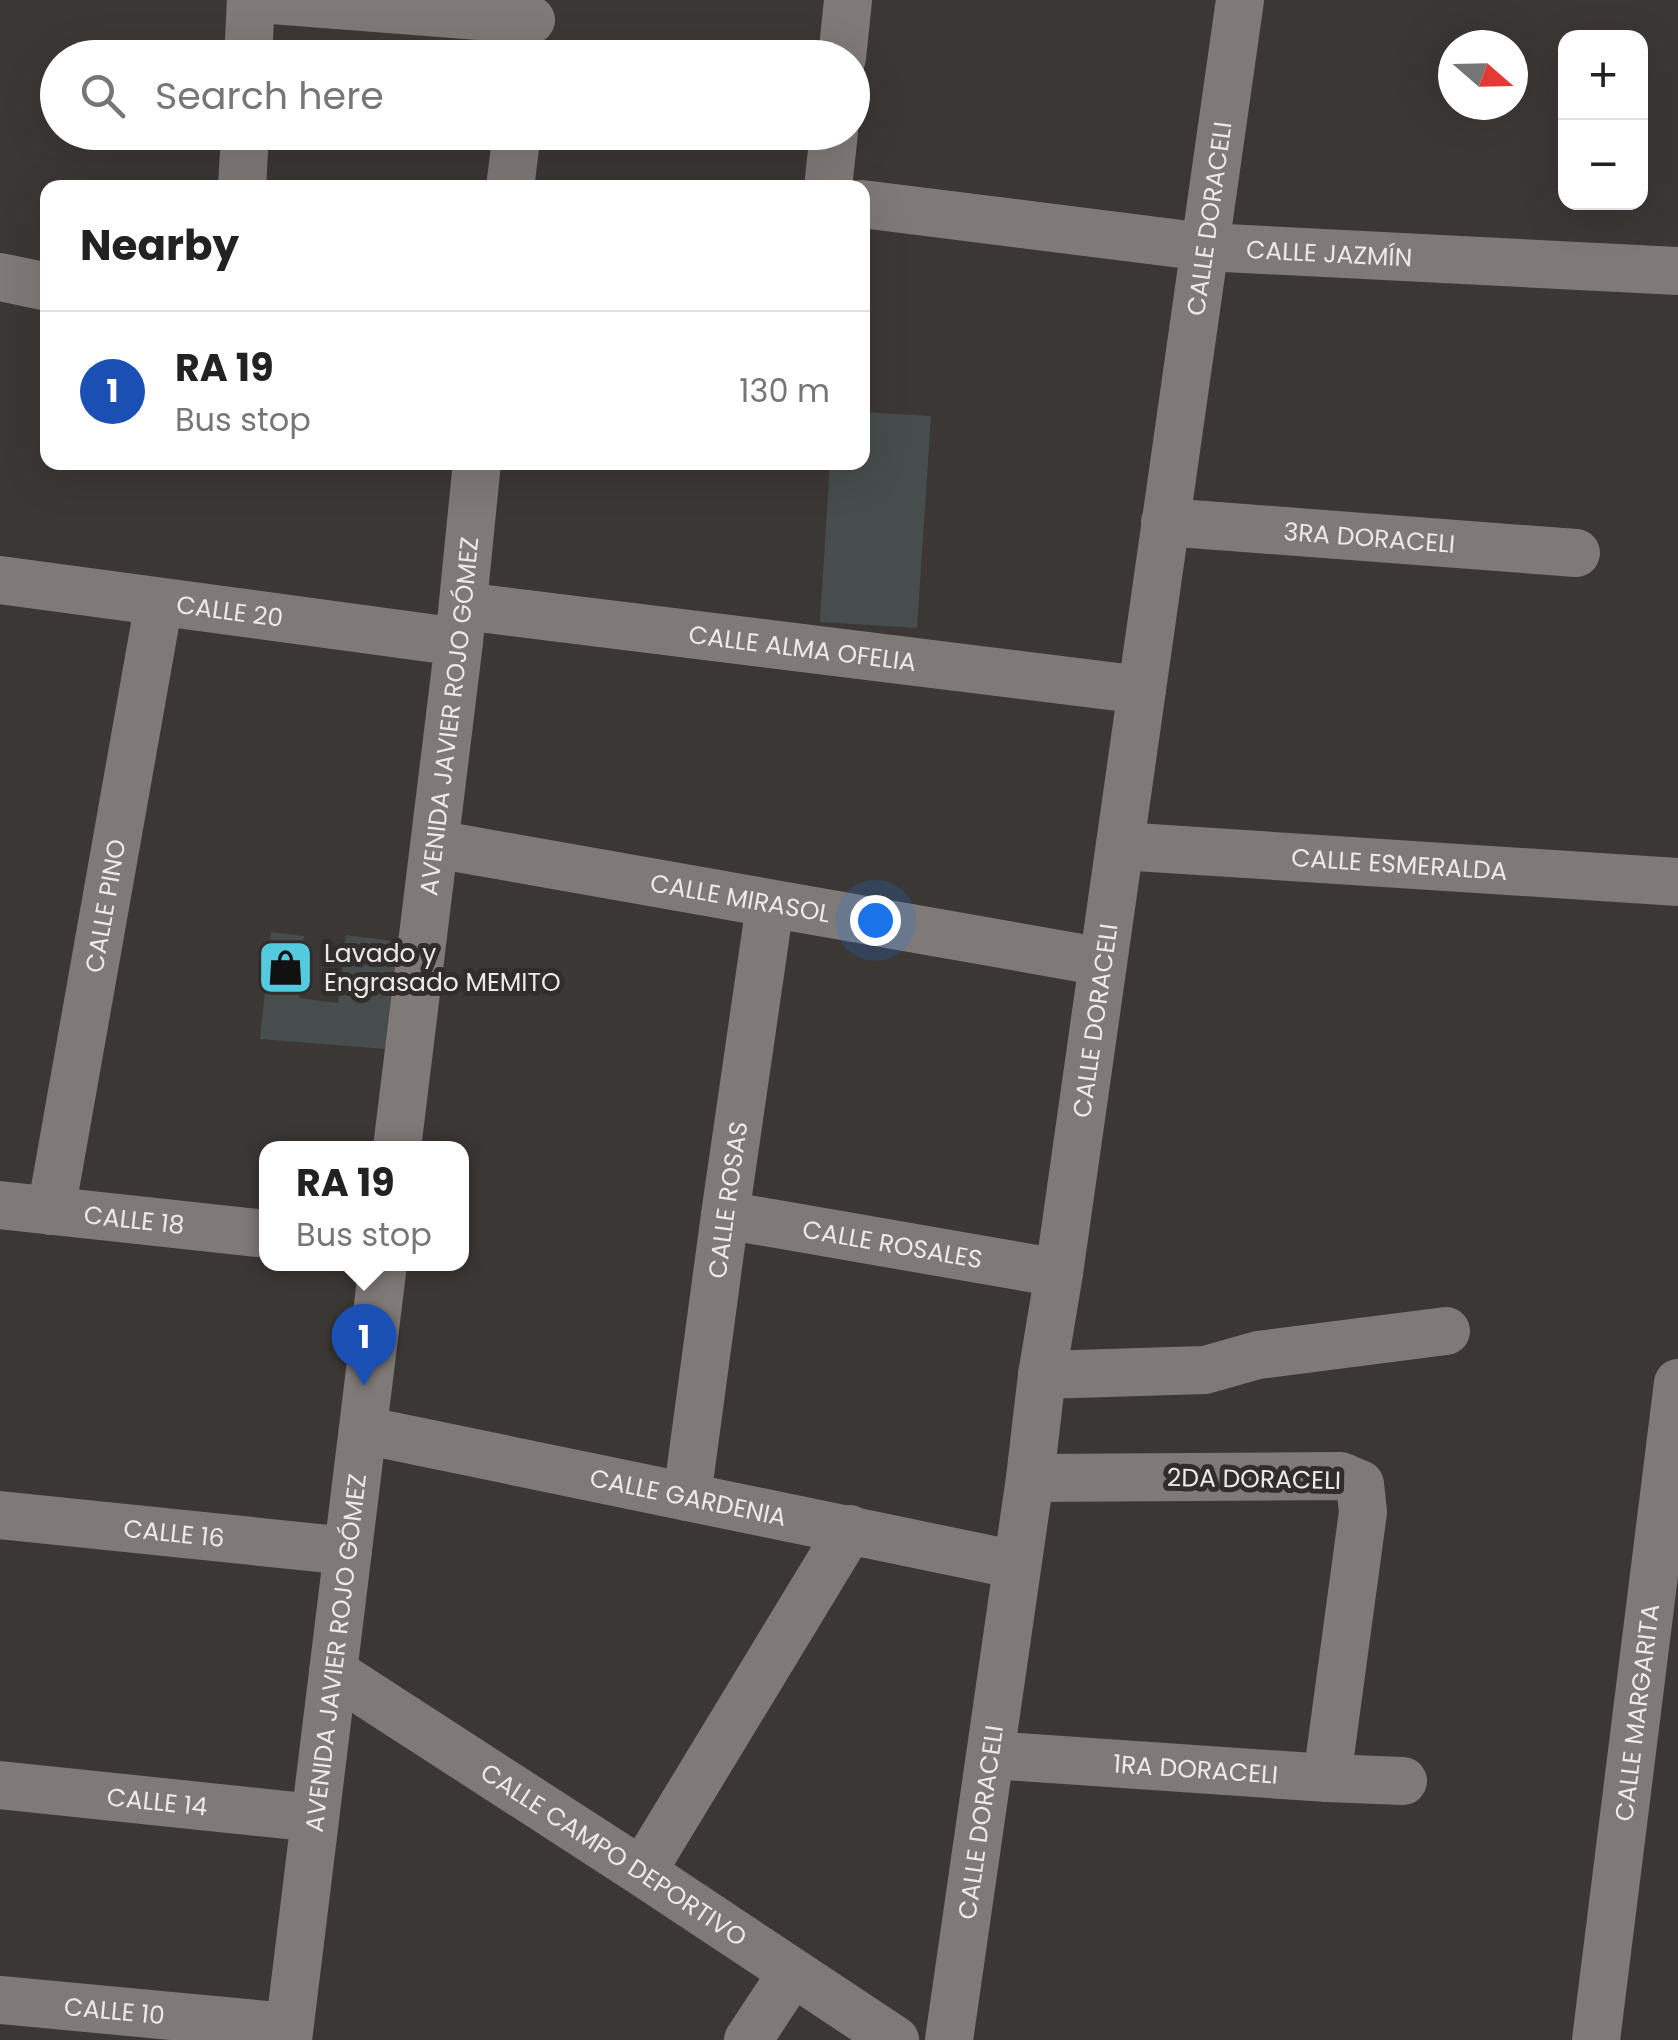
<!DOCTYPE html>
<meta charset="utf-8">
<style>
:root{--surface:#fff;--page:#f2f2f2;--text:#222;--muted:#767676;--line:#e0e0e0;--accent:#111827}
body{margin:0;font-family:Poppins,sans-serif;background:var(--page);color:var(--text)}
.controls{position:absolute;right:30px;top:30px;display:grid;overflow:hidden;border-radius:20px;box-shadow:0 10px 40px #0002}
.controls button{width:90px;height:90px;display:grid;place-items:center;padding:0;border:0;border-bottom:2px solid var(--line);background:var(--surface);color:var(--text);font:50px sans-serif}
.compass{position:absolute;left:1438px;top:30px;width:90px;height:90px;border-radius:50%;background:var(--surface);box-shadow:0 10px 40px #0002;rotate:110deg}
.you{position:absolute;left:875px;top:920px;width:35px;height:35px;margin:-25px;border:8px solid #fff;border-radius:50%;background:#1a73e8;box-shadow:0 0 0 15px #1a73e833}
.badge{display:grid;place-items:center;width:65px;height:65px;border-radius:50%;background:var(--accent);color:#fff;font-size:32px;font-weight:700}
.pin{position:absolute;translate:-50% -82px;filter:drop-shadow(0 2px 5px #0008)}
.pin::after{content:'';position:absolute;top:52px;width:35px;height:30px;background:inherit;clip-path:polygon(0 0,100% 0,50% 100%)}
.popup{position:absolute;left:259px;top:1141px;width:210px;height:130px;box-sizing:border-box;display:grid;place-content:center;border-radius:20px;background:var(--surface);filter:drop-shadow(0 2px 8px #0005);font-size:32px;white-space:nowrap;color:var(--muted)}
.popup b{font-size:38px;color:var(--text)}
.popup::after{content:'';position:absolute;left:50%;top:100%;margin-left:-20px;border:20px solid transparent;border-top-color:var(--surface)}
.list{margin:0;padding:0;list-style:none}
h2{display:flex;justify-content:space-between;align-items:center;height:130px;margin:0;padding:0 40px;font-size:42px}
h2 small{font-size:32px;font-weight:400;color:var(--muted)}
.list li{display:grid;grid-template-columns:65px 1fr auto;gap:30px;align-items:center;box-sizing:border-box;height:160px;padding:0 40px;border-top:2px solid var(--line)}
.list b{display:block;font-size:38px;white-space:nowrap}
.list p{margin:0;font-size:32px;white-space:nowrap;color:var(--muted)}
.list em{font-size:32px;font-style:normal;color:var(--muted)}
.icon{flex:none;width:55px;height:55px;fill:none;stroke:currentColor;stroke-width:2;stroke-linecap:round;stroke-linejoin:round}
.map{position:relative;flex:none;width:1678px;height:2040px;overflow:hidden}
.search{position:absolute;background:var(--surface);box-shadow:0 10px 40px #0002;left:40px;top:40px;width:830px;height:110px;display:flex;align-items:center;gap:25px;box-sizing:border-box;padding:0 35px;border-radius:55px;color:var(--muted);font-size:38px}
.panel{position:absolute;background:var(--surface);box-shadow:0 10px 40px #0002;left:40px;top:180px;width:830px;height:290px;border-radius:20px}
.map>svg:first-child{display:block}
.building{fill:#474c4d}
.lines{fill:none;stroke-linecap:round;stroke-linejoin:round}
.minor{stroke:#7f7a78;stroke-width:48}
.labels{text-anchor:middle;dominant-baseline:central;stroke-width:10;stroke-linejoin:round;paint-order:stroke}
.street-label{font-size:25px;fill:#ece9e8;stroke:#312d2b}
.poi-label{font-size:25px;fill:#ece9e8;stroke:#312d2b;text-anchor:start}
</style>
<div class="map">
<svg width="1678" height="2040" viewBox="0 0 1678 2040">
<rect width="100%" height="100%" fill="#3b3735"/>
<g class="building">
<path d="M862,412L931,416L917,628L820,622L830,462H862Z"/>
<path d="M271,932L304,936L299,998L338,1003L346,935L400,942L385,1049L260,1039Z"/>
</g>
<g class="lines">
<g class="minor">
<path d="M272,0L531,20"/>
<path d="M248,58L251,0"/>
<path d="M842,58L848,0"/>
<path d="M242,188L245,132"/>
<path d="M510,188L517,132"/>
<path d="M828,188L834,132"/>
<path id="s1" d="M862,204L1205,247L1678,271"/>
<path d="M0,277L48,287"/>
<path id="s2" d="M1165,522L1576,553"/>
<path id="s3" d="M0,580L459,642"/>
<path id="s4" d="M463,606L1142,690"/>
<path id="s5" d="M435,844L1103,962"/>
<path id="s6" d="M1120,846L1678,882"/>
<path id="s7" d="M397,1148L459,642L477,462"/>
<path id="s8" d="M0,1205L266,1234"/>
<path id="s9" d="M51,1211L159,602"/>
<path id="s10" d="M725,1215L1059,1273"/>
<path d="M1042,1375L1205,1370L1258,1355L1446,1331"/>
<path id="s11" d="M363,1430L1017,1565"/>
<path d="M1030,1478L1341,1476L1360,1484L1363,1512L1327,1778"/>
<path id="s12" d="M687,1497L725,1215L770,905"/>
<path id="s13" d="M0,1515L348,1551"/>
<path id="s14" d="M333,1672L642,1872L895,2040"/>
<path id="s15" d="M991,1755L1327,1778L1403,1781"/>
<path id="s16" d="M0,1785L315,1818"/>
<path d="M642,1872L850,1529"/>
<path id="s17" d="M0,2000L289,2027"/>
<path id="s18" d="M288,2040L383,1264"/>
<path d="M748,2040L792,1973"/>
<path id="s19" d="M949,2040L1030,1478L1042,1375L1059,1273L1240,0"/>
<path id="s20" d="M1596,2040L1678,1383"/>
</g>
</g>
<defs>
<symbol id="shop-square" viewBox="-11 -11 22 22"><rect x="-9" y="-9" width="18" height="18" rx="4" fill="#54cade" stroke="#312d2b"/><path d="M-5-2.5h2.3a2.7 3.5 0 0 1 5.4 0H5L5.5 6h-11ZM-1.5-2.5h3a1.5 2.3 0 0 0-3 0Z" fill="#111"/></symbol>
</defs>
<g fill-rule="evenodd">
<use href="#shop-square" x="254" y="936" width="63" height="63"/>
</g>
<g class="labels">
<g class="street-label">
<text stroke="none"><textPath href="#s19" startOffset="1840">CALLE DORACELI</textPath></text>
<text stroke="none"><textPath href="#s1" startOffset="470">CALLE JAZMÍN</textPath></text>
<text stroke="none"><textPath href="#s2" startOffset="205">3RA DORACELI</textPath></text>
<text stroke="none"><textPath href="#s3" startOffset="232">CALLE 20</textPath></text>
<text stroke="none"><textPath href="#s4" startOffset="342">CALLE ALMA OFELIA</textPath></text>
<text stroke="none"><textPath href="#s7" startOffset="435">AVENIDA JAVIER ROJO GÓMEZ</textPath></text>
<text stroke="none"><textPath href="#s6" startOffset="280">CALLE ESMERALDA</textPath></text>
<text stroke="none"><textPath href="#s5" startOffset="310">CALLE MIRASOL</textPath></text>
<text stroke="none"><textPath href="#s9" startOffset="310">CALLE PINO</textPath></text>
<text stroke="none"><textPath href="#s19" startOffset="1030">CALLE DORACELI</textPath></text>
<text stroke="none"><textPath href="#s12" startOffset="300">CALLE ROSAS</textPath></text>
<text stroke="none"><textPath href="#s8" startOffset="135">CALLE 18</textPath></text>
<text stroke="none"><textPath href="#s10" startOffset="170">CALLE ROSALES</textPath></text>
<text transform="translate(1254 1479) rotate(1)">2DA DORACELI</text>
<text stroke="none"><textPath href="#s11" startOffset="332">CALLE GARDENIA</textPath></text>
<text stroke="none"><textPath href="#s13" startOffset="175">CALLE 16</textPath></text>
<text stroke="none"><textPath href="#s18" startOffset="390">AVENIDA JAVIER ROJO GÓMEZ</textPath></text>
<text stroke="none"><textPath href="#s20" startOffset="330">CALLE MARGARITA</textPath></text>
<text stroke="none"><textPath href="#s15" startOffset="205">1RA DORACELI</textPath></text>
<text stroke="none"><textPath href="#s16" startOffset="158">CALLE 14</textPath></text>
<text stroke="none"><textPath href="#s19" startOffset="220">CALLE DORACELI</textPath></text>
<text stroke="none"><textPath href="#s14" startOffset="335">CALLE CAMPO DEPORTIVO</textPath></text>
<text stroke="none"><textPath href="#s17" startOffset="115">CALLE 10</textPath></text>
</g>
<g class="poi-label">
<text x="324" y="953">Lavado y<tspan x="324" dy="29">Engrasado MEMITO</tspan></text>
</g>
</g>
</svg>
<div class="controls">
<button>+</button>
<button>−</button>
</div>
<svg class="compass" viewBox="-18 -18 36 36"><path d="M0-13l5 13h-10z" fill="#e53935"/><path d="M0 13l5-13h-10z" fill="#767676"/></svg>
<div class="you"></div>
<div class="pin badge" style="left:364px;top:1386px;background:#1a4fb4">1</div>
<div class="popup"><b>RA 19</b>Bus stop</div>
<div class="search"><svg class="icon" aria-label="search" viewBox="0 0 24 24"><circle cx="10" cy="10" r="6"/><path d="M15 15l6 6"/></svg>Search here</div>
<section class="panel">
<h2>Nearby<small></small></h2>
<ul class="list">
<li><span class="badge" style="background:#1a4fb4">1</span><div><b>RA 19</b><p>Bus stop</p></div><em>130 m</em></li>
</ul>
</section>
</div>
